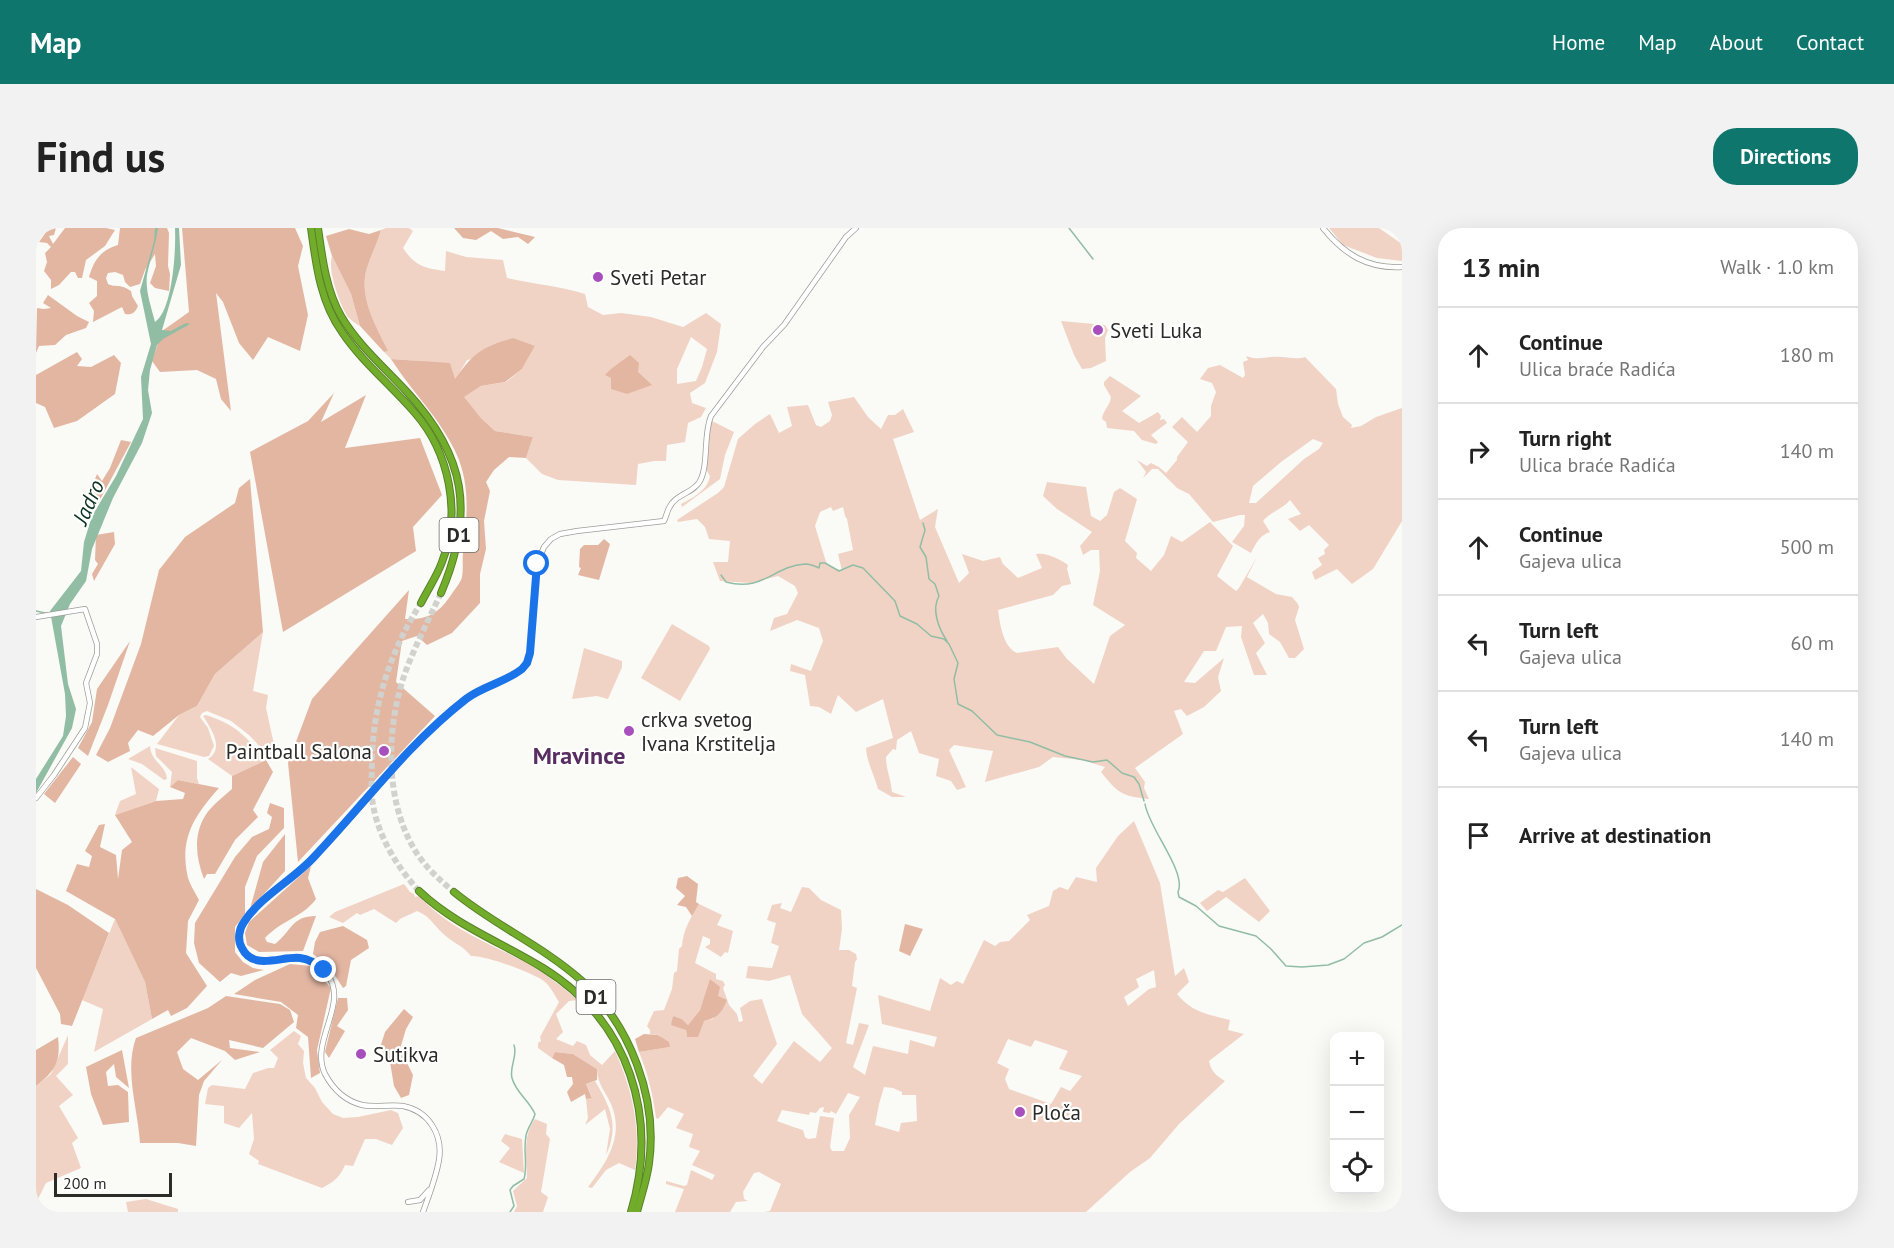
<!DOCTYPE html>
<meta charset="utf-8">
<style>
:root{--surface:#fff;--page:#f2f2f2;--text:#222;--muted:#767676;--line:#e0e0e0;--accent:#0f766e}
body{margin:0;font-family:"PT Sans",sans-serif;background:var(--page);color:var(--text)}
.controls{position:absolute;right:18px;bottom:18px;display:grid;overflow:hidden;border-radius:12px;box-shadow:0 6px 24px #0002}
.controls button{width:54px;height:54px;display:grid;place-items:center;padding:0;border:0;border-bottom:2px solid var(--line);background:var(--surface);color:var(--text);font:30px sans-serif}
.scale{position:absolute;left:18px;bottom:15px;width:118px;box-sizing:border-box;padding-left:6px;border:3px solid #2b2b2a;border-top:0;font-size:16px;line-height:21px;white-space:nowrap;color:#2b2b2a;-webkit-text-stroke:4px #fffffe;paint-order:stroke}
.stop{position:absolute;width:18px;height:18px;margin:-14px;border:4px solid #1a73e8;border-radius:50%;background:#fff}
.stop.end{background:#1a73e8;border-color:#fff;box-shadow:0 2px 6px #0008}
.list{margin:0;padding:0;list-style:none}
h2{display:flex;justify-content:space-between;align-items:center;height:78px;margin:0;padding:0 24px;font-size:26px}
h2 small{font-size:20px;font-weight:400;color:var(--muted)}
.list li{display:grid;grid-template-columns:39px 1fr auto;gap:18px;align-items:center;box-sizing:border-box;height:96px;padding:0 24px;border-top:2px solid var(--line)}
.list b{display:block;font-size:22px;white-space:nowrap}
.list p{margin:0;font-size:20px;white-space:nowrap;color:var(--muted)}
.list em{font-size:20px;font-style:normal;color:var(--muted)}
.icon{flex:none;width:33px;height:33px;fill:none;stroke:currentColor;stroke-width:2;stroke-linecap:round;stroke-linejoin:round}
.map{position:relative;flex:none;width:1366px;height:984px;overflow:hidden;border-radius:24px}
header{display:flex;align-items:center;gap:36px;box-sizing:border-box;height:84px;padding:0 30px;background:var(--accent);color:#fff}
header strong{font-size:28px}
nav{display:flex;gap:33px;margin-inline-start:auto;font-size:21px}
.intro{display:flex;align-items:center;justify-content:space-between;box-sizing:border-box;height:144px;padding:0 36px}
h1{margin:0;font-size:42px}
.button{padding:15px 27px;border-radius:24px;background:var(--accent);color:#fff;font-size:21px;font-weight:700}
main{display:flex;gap:36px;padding:0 36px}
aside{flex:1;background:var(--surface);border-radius:24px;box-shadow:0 6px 24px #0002}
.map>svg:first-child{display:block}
.green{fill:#f1d3c5;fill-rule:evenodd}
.forest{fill:#e3b6a2}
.water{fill:#91bda4}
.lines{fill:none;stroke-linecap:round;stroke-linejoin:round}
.stream{stroke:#91bda4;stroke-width:1.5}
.highway-tunnel{stroke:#d1d1cd;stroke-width:6;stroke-dasharray:6 3;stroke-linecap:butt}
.secondary-casing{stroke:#9d9d9a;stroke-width:6}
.highway-casing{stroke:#58802a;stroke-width:8}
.secondary{stroke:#fff;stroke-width:4.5}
.highway{stroke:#71ad2a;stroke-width:6}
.route{stroke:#1a73e8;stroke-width:8}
.poi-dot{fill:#a74fbc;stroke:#fffffe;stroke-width:2}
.labels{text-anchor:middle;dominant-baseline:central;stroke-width:4.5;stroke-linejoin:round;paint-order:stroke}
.shield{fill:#fffffe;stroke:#6b6b6a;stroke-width:1.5}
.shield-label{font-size:20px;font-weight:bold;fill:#2b2b2a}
.poi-label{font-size:21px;fill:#2b2b2a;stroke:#fffffe;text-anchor:start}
.water-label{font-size:22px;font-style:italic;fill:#0c3221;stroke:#fffffe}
.quarter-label{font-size:24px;font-weight:bold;fill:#582d62;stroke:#fffffe}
</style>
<header>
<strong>Map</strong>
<nav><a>Home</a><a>Map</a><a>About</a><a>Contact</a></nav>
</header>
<div class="intro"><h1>Find us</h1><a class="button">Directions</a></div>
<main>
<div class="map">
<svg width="1366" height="984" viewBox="0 0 1366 984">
<rect width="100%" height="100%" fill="#fafaf6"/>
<g class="green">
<path d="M350,0H373L377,3L367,20C379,38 388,40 409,43L410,23L430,29L467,32L471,50C497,56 523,58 549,66L552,79L567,87L585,85L615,89L647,99L670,85L685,96L681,124L669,155L654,165L656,175L670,180L665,189L652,195L649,214L631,217L630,233H618L602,236L600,257L522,252L506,246L490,230L497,209L459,203L445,190L427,169L445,158L470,154L486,141L499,118L431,132L419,152L383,133L355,131L348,124L351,123C339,97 321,66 332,37C336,25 342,14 345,2ZM655,109L671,121L666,139L660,153L641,156V141Z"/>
<path d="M1293,0H1343L1366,16V33L1341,30L1307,17Z"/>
<path d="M296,28L315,66L324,98C320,96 315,92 312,89C304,78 291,41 296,28Z"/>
<path d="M1025,93L1069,97L1072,102L1069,110L1070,133L1055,140L1046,141L1038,127Z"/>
<path d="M1210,128C1222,133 1232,128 1245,129C1254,129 1260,132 1269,129L1300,161L1302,176L1307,189L1316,197L1315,200L1325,198L1340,189L1366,180V293L1337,341L1316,356L1301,341L1279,352L1276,344L1286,337L1282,330L1289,326L1288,322L1293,317L1273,297L1264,303L1252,291L1265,286L1254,272C1247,281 1234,284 1227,293L1234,304C1224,307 1220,315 1215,325L1196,314L1208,298L1209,287H1204L1177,294L1153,266L1141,260L1122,241H1116L1107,250L1110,244L1101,232L1111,238L1115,235L1123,239L1130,245L1141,232V229L1152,214L1136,199L1146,189L1161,204L1175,188V178L1180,164L1176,155L1164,151L1172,140L1184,137L1207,150L1209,147L1207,134L1212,132ZM1277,211L1287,215L1283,221L1268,231L1220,275H1213L1217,258L1245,234Z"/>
<path d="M1074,148L1105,168L1086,183L1103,195L1122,184L1125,188L1124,192L1128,191L1131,195L1115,207L1122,214L1120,216L1106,212L1098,203L1071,200L1070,194L1066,191C1067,182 1074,178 1075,169L1068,157V154Z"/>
<path d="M818,169L832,189L845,201L852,187H859L867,181L878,204L857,211L884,292L902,281L899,299L923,355L933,345L926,326L947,333L964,329L967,336L982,350L1006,340L1000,326C1010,324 1024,331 1032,337L1031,341L1035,356L1026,358L1017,367L962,382C964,396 967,419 981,425L1022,419L1031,431L1058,456L1074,408L1089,397L1057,377L1064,343L1063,322H1055L1047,327L1044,318L1056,304L1021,281L1007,268L1011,254L1050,259L1055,288L1064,293L1071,287L1078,264L1084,260L1101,271L1089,313L1101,325L1100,330L1115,343L1128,327L1135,308L1146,314L1174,294L1197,318L1181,348L1200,363L1203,360L1221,329L1211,349L1240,366L1256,369L1262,376L1263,379L1259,392L1268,421L1259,430H1253L1244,414L1233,406L1232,395L1227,386L1217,395L1229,415L1220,425L1231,447H1218L1205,409L1206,398L1190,399L1180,423H1168L1148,454L1159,455L1188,430L1182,449L1185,463L1168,479L1151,488L1145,481L1138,483L1147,506L1099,540L1109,554L1108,560L1113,571C1085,568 1082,565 1065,544L1069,539L1046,532L1017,529L1003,539L949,554L957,523L918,517L913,522L930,559L921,562L915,553L900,548L903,531L883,525L875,503L861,512L860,522L857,521L850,529C850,542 855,551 856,564L870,569H856L842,561C838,546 831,535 830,520L857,510L847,471L820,484L802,467L795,486L783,479L774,478L769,447L754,443L755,436L775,443L787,413L783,400L761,392L734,403L738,390L751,386L762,365L759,358L742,348L715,355L684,353L677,334H692L694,313L673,311L669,299L661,291L642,294L641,292L682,265L688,259L702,211L719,196L734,186L743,205L756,198L751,179L772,177L780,197L785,199L794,193L796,187L792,174ZM795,279L797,283L807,279L809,288L811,291L817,322L802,326L806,343L791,337L779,298L784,284Z"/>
<path d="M676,193L698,204L689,227L684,251L646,279L645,276C658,269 671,263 674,248C664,234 671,207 676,193Z"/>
<path d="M636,396L673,418L674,421L644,473L605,450Z"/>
<path d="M227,404L217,463L232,467L230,480L241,530L228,523L213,507L195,493L171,483L166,485L164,489L172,500L178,518L173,528L168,529L121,516L143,487L161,478L179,446Z"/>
<path d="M548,420L586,433V439L572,471L561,468L536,471Z"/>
<path d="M170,487C201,497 209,508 230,532L196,548L172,531C189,520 175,501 167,488Z"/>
<path d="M114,518C115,534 130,537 131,551L128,552L106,536L92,531Z"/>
<path d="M119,520L161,533V550L163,556L142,552L134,559L136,544L120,528Z"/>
<path d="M95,539L123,561L120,573L79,587L84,573L100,566Z"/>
<path d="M1098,593L1124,655L1139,748L1148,740L1153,754L1141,766C1157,785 1171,786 1194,792L1192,802L1208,806L1173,833C1175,844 1181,848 1189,853L1143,896L1114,930L1094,944L1050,984H729L734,983L745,956L723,944L718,945L707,964L708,971L712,973L700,974L694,984H639L648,961L630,956V953L648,958L651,957L655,942L676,952L679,947L656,937L664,923L653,919L657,906L640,900L648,886L632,879L622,891L620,890C617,867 612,846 603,824L634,819L623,807L614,806V802L611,798L618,783L628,782L636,761L638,745L641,743L643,721L646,718C647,702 655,689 663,676L686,687L681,697L697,703L692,725L689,724L685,729L669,719L674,716V711L667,708L659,735L680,746V751L687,753L689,757L687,760L693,777L701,786L703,794L707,793L704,780L714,773L726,771L741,816L717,848L726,856L758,813L784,834L796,820L766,786L754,747L733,753L710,750L712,738L736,740L743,718L735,715L740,695L731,692L736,677L746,675L744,680L755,684L766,659L773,660L785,672L805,682L806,701L803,722H813L820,726L821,731L819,734L816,758L821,760L810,815L817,817L823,795L833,797L817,839L829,847L837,818L872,826L874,812L898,819L901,809L846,796L842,767L894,783L904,750L915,757L921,753L927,756L948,712L959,718L964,714L973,713L994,692L991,687L1013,678L1017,663L1024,659L1032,662L1040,649L1061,654L1060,640L1082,608ZM1118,742L1120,759L1113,761L1092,778L1088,769L1103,759L1100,751ZM675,751L681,768L677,791L668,793L651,809L650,802L636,788L646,791L652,797L664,782ZM972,811L995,819L999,812L1032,823L1023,841L1046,848L1034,863L1025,859L1015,876L973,861L969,851L973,841L961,835ZM848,859L857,860L866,864V867H880L881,893L865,895L863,904L839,897L843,876ZM812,865L824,869L813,887L814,910L808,923H796L794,919L798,890L784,888L780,910L772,911L769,909L767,902C766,902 743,894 741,893L746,882L773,887L774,884L780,885L784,880L788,879L787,884L794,885L795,883L800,886Z"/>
<path d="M1209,650L1234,683L1223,694L1190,669L1171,683L1164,675L1182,662L1187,664Z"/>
<path d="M368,656L374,664L378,666L379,669L383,668C410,698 449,714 485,732C505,742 524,757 542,772L533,773L520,786L527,804L520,811L537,818L541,813L550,817L554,827L566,837L579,823C596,861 605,899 599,942L583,935L570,942L556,960L552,959C570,935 589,908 575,876C569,863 561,855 561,841L537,826L519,824L516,830L502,820V815L505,813L504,809L523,774C519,768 515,759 509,754C498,745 449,727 435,728C427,718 421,717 411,709C399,700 396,689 381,683L364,691L360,695L338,681L324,687L321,685L307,695L293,689L299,684Z"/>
<path d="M79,691L109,754L116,791L58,824L67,781L46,772Z"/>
<path d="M258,803L265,808L262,816L268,823L267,835L270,850L279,860L286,874L297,886L307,890L322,889L355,882L362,885L367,900L356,917L340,911H329L317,938L309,937C304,949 298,954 286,960L222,936L223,933L213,926L218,911L216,885L203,900L188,895V878L169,876L172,860L176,857L209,861L217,845L232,840H238L242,830L234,822Z"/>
<path d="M32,807V836L20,848L37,867L23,878L42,910L36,915L45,940L10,955L0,975V858L15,846Z"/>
<path d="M559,853C574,878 584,898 570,927L574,901L569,881L549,897L552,890L550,871L556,869L550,856Z"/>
<path d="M499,891L511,896L510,906L514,911L505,964L512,969L507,984H478L481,978L477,963L491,950C491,931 486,908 499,891Z"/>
<path d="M469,906L486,911L488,945L463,934L474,920L465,913Z"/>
<path d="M110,971L142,981V984H92L90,974Z"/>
</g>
<g class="forest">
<path d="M13,0H20L18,7L13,8L17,16L29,0H70L79,2L69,18L50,32L46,50H42L39,44H35L23,57L15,61V52L8,43L11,34L9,25L15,19L11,15L3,14Z"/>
<path d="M84,0H131L133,5L132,38L134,46L133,63L119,60L114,55L120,38L119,26L109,42L104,56L94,59L89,54L87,47L79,44L72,45L70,50L72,56C80,60 83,55 95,63L96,68L102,78C99,85 96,87 89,86L86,79L57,94L58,83L53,75L61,68V53L53,49C58,32 65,22 82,17Z"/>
<path d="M146,0H259L267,18L262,38L272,87L264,123L232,109L217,132L203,115L187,74L180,65L195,183L185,171L180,151L161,142L124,144L116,133L126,103L153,84Z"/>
<path d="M418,0H462L499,9L492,16L482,9L467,11L455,3L440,12L427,10Z"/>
<path d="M313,1L333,6L345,2C342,14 336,25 332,37C321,66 339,97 352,123L348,124L324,98L315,66L296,28L290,8Z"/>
<path d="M12,67L41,88L53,94L50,100L30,107L19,117L3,118L0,125L1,80L8,81L15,80L7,75Z"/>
<path d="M477,110L499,118L486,141L469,154L445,158L428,169L445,190L459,203L497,209L490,230L473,229L458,242L450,254L454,263L448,293L450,321L444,346V375L416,405L391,417L381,408L366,413L360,454L399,488L262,634L252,535L276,471L373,362L369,391C394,392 404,384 417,364C420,360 423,356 425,352C428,345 426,333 427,325C431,292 435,257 420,225C404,190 376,164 355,131L414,135L419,151C438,124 446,119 477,110Z"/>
<path d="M41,124L46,131L41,138L55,139L78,127L85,135L79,166L41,193L18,200L9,179L0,175V147Z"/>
<path d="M594,127L603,135L602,144L616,157L591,166L575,161V150L569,147C576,139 585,134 594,127Z"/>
<path d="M298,165L285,194L330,167L309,220L384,210L406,267L377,299L380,323L247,404L214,224L272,193Z"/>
<path d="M85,212L95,214L59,281L46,286L61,246L66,253L74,240Z"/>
<path d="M214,251L227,404L179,446L161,478L143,487L117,508L102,502L92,515L94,523L72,534L60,527L74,500L105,416L123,342L149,309L199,275L203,260Z"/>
<path d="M78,304L79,316L58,353L56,346L62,336L59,332L60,307Z"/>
<path d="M568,311L574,316L563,352L542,347L545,340L543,339L544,321L548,317H562Z"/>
<path d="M94,413L72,477L52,528L42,520L56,494L61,461Z"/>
<path d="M37,529L45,536L19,575L8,566Z"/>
<path d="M230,532L237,544L217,582L222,589L199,612L179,646H171L168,651C160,630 157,608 169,588C175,578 187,569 196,561V548Z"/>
<path d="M142,552L183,560C160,586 144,608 151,645C152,654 159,664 163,672L152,693L150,725L171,758L151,780L135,788L132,782L116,791L109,754L79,691L30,663L41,636L53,639L56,628L49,623L63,597L69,596L64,619L80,627L82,651L86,622L96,614L79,587L120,573L147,571L149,565L134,559Z"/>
<path d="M234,575L248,580V600L221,628L209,659V686L199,699V724L207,734L217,740L228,742L205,748L195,745L184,754L163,735L158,715L159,695L199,629L216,609L233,601L236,589L231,585Z"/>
<path d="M249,606V643L214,681L227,634Z"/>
<path d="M275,638L272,650L280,671C267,689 246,692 229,710L231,714L239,716C256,703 255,688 280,688L267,723L223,724L211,717L209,705L213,694Z"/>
<path d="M651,648L662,656L660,674L663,676L656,688L650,679L641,677L649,668L640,660L642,650Z"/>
<path d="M0,661L32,677L73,705L36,798L25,796L24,786L0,740Z"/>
<path d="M869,696L887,701L874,728L863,723Z"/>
<path d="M307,698L331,712L333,720L315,732L310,758L307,760L292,737L277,726L279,714L284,704Z"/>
<path d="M254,736L275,738L295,760L281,822L284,845L275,850L272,809L260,800L262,787L245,774L198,766L219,752Z"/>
<path d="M674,751L684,759L682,768L691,772C686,785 681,790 668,793L662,809H651L650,802L635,797L637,788L646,791L652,797L664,782Z"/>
<path d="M190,768L244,776L254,782L258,794L227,820L193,812L194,820L224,824L199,832L189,823L155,810L141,824L147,841L162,852L186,832L168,853L163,867L160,918L142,915H104C102,881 88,843 100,810L172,780Z"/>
<path d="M302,770H311L312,782L301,798L309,803L293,830L289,824Z"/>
<path d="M368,781L377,789L370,801L364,821L377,847L373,867L365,870L358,858L354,834L344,820L349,804Z"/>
<path d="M608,806L622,807L633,814L634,819L603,824L599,811Z"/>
<path d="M22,809C25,834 19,843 0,858V822Z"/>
<path d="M86,822L93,860L80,849L78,836L70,844L72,858L82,857L92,864L93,894L67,897L55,866L50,839Z"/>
<path d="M519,824L537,826L561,841V852L550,856L556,870L550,871L549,866L535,874L531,864L537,856L536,849H531L528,837L516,830Z"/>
</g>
<path class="water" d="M119,0H122C120,16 114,31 111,47C109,62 115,78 119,94C137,82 140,21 139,0H143L145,37L126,102L135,103L150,95L154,96L127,111L121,117L114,142L112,162L116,185L106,215L77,270L56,321L50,353L34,376L25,398L32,456L40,481L36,500L0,565V551L27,508L30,488L29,466L14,383L45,343L48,314L56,288L80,248L107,191L105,149L115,116L104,63L118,13Z"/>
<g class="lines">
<g class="stream">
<path d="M1033,0L1057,31"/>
<path d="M887,295L889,302L884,319L890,329L893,351L899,356L903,368C895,382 903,401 911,413"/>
<path d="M685,347L690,354C728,364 737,338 769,336C774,336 779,338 783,340L784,335H789L803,343L817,337L827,340L859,373L864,388L881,396L895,408L908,411L913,416L922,435L918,451L922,476L936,483L961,507L994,514L1029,528L1057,534L1071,532L1086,545L1098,549L1103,556L1108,573"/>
<path d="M0,383L14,386"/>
<path d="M1109,576C1113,601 1151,644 1142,664L1143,669L1160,678L1183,698L1220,708L1235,721L1250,738L1266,739L1292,737L1308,731L1328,715L1346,709L1366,697"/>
<path d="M474,984L478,978L474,962L477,958L488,951C492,936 487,923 490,908C491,900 497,894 499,886C493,872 480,865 476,850C473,838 482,829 478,817"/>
</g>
<g class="highway-tunnel">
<path d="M405,365C393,391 379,418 369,445C350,500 348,573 380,624C390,640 404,652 418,664"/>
<path d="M383,663C360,638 340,605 336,570C335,557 336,543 336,529C338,473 355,422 385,375"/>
</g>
<defs>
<g id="secondary">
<path d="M1287,0C1308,26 1331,41 1366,39"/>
<path d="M0,389L49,381L61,416V426L50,455L54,475L49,500L18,547L0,570"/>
<path d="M372,974L384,972L393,962"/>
<path d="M387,984C393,967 400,950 403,932C407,907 393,883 367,878C354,876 340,880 326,877C310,873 297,861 289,846C273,813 314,776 291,746C266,711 223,751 206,721C201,713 202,702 207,695C222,670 256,651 277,630C330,578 371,516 430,470C447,457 470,454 486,441L491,435L494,425L501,336L508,319L515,311L524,306L541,303L628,293C630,289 631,284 633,280C639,266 658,265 664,253C673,236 667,207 675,188L727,119L748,97L810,9L820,0"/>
</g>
<g id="highway">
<path d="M275,0C280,36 284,73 306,104C326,134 355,157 379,185C413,224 426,285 406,334C401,348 392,361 385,375"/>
<path d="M282,0C286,29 290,62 305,88C322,117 348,139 371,164C430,228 439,285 405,365"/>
<path d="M383,663C420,698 465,714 507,740C594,794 623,889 595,984"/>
<path d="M418,664C458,697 507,718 546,753C594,797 622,870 613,935C611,952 605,968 601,984"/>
</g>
</defs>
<use href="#secondary" class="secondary-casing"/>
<use href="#highway" class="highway-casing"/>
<use href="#secondary" class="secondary"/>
<use href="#highway" class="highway"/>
</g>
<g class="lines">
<path class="route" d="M288,742C281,736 274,731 264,730C245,728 217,743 206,720C201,712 203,701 208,694C225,668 257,652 278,629C329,575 371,517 430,471C447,458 470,454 486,441L491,435L494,425L501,336"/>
</g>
<g class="poi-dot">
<circle cx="562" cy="49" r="6"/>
<circle cx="1062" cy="102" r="6"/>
<circle cx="593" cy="503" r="6"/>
<circle cx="348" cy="523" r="6"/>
<circle cx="325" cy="826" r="6"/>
<circle cx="984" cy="884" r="6"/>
</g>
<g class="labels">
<g class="shield">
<rect x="403.5" y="290" width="39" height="34" rx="4.5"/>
<rect x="540.5" y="752" width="39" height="34" rx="4.5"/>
</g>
<g class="shield-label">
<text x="423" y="307">D1</text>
<text x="560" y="769">D1</text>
</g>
<g class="poi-label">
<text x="574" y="49">Sveti Petar</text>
<text x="1074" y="102">Sveti Luka</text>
<text x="605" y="491">crkva svetog<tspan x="605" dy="24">Ivana Krstitelja</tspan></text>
<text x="336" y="523" text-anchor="end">Paintball Salona</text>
<text x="337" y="826">Sutikva</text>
<text x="996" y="884">Ploča</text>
</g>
<g class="water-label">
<text transform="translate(52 274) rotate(-66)">Jadro</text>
</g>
<g class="quarter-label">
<text x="543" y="527">Mravince</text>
</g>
</g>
</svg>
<div class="controls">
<button>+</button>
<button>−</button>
<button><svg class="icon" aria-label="locate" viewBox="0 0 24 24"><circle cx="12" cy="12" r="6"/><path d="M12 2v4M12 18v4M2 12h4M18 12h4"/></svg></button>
</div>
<div class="scale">200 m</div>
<div class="stop" style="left:501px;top:336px"></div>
<div class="stop end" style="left:288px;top:742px"></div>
</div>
<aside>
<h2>13 min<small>Walk · 1.0 km</small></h2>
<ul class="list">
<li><svg class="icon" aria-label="ahead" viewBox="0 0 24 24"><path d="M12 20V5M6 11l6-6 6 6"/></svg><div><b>Continue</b><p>Ulica braće Radića</p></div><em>180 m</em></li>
<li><svg class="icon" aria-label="right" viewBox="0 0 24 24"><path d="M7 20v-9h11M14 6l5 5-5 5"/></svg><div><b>Turn right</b><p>Ulica braće Radića</p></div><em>140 m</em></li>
<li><svg class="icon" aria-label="ahead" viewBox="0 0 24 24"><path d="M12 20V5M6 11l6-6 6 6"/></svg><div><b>Continue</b><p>Gajeva ulica</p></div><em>500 m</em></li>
<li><svg class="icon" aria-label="left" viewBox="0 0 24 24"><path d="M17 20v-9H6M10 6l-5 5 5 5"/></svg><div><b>Turn left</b><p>Gajeva ulica</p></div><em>60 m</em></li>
<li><svg class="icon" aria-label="left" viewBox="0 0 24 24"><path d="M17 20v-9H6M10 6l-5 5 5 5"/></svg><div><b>Turn left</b><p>Gajeva ulica</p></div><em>140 m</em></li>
<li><svg class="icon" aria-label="arrive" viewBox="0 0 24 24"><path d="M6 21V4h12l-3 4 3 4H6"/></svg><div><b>Arrive at destination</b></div></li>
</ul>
</aside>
</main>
